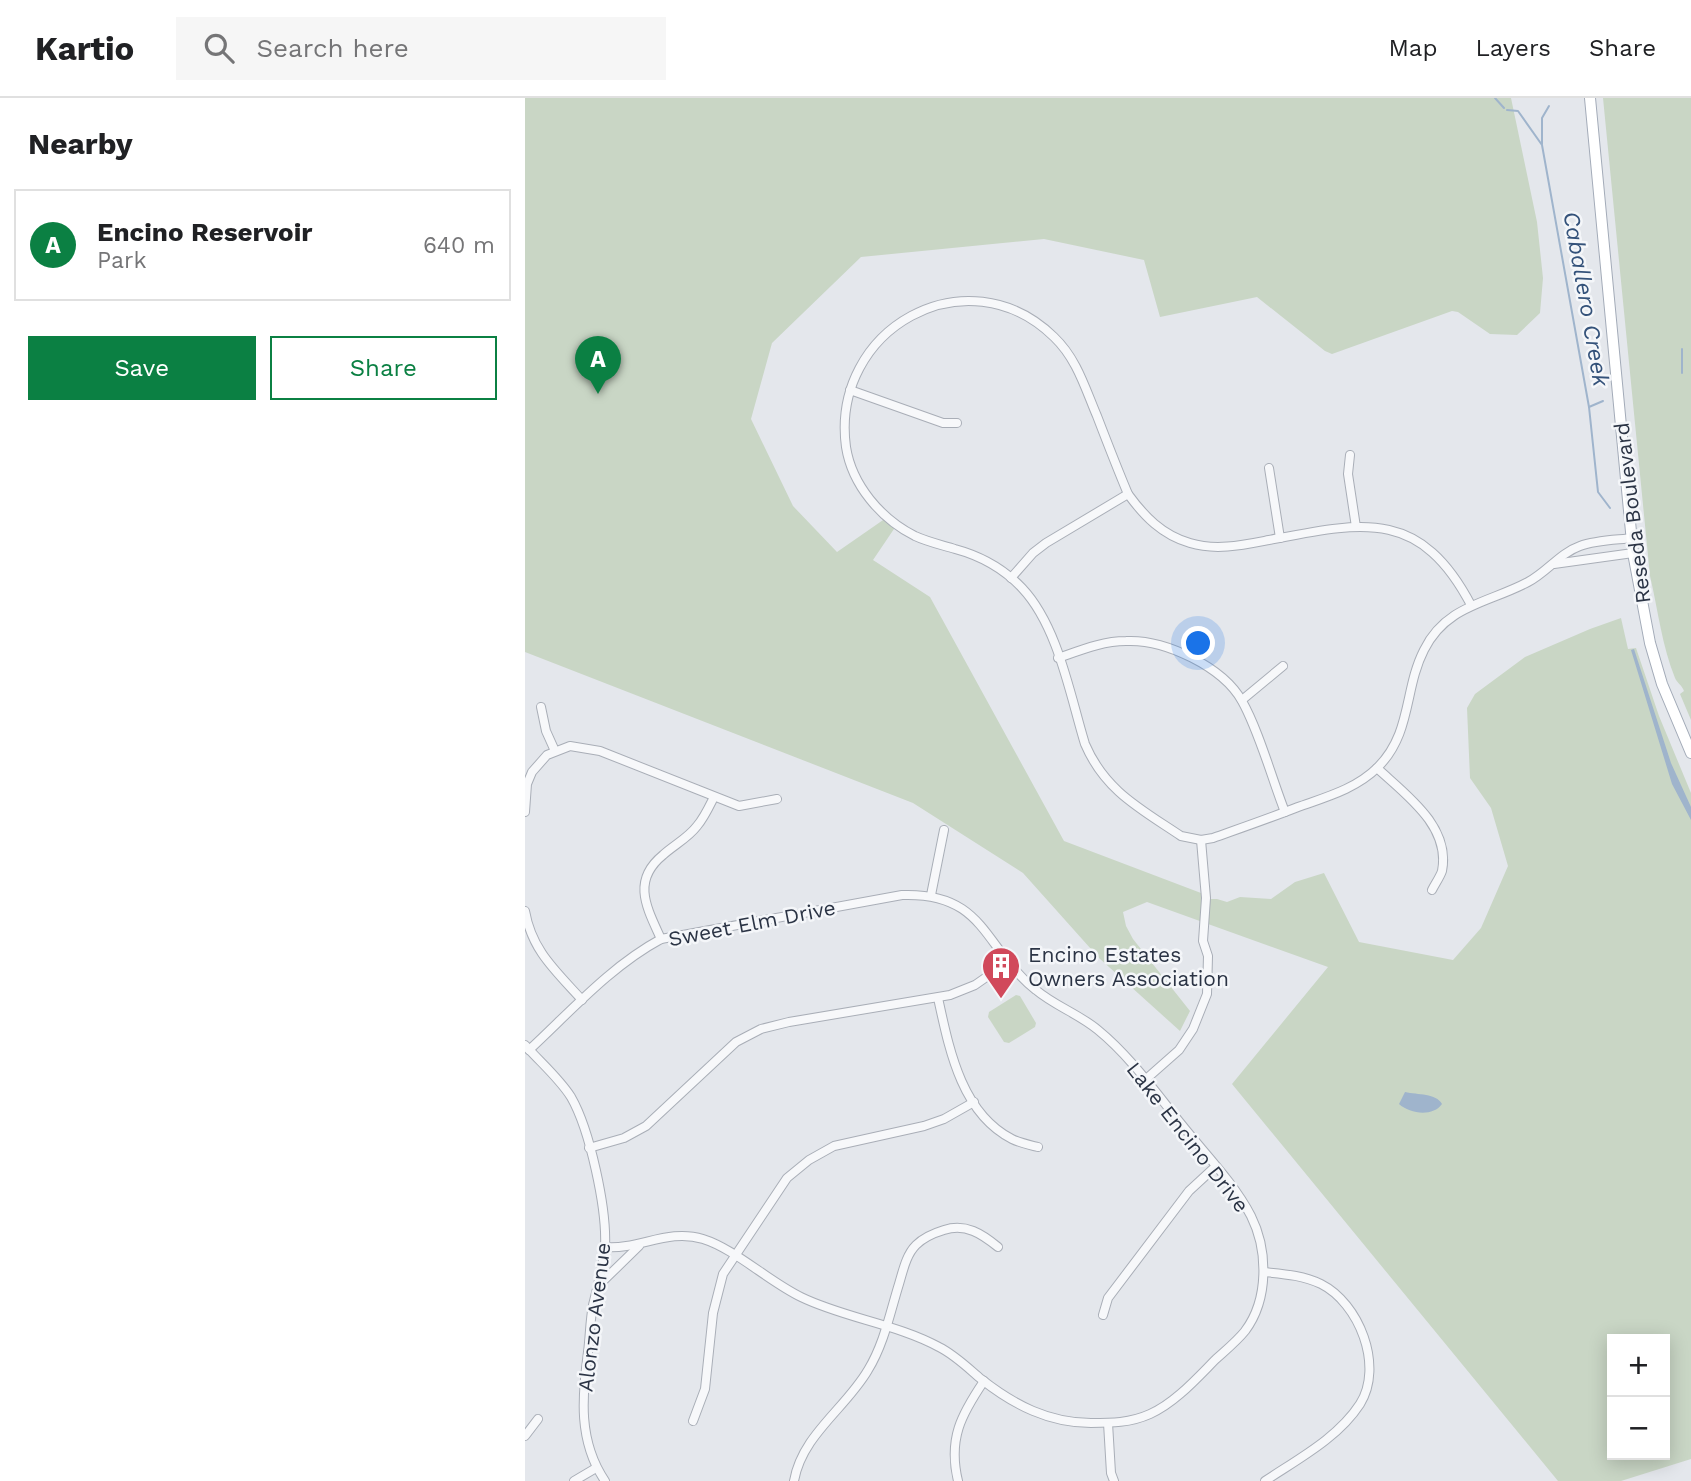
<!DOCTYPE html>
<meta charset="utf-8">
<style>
:root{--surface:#fff;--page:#f6f6f6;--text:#202124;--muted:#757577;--line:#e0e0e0;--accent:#0b8043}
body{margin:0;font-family:"Work Sans",sans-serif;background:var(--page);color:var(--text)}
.controls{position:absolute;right:21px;bottom:21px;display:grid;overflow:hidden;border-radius:0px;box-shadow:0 4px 18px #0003}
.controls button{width:63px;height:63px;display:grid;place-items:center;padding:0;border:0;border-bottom:2px solid var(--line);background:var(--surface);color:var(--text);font:35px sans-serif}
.you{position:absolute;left:674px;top:546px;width:24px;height:24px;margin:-18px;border:5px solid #fff;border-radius:50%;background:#1a73e8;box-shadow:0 0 0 10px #1a73e833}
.badge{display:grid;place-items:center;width:46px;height:46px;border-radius:50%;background:var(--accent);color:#fff;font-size:23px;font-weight:700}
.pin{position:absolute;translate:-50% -58px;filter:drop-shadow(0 2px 4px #0008)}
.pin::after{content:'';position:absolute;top:37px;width:24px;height:21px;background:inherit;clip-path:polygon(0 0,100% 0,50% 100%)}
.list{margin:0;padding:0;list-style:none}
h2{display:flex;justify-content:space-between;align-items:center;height:91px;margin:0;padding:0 28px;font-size:30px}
h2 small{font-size:23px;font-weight:400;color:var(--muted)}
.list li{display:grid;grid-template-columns:46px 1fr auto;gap:21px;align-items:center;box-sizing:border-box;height:112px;margin:0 14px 14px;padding:0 14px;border:2px solid var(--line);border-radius:0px}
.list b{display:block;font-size:26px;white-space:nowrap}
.list p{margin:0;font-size:23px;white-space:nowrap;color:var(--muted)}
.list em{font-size:23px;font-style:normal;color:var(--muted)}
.actions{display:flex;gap:14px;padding:21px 28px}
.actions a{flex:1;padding:16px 0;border:2px solid var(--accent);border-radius:0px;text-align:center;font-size:24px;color:var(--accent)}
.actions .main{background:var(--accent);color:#fff}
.icon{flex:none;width:38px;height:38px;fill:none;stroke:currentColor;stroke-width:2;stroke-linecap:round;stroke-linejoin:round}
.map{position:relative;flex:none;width:1166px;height:1383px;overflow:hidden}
header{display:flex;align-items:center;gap:42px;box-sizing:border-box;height:98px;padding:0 35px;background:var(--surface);border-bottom:2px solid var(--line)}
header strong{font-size:33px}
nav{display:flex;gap:38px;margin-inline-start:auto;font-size:24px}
.search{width:490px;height:63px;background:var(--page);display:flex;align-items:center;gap:18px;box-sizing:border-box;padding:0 24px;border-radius:0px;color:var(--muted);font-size:26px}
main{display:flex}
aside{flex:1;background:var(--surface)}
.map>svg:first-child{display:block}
.green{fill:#c9d6c5;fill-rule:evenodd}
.water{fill:#9fb4cc}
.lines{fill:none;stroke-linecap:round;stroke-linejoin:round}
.stream{stroke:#9fb4cc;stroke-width:2}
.minor-casing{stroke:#a9aeb7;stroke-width:10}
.major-casing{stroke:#a3abb8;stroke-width:12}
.minor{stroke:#f7f8fa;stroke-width:8}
.major{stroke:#fff;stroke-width:10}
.labels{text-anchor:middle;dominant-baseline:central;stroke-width:5;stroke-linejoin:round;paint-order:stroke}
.street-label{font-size:21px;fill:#2b3445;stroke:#f4f6f9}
.poi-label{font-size:21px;fill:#2b3445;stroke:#f4f6f9;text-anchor:start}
.water-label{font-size:23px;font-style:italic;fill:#34527a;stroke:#f4f6f9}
</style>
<header>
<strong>Kartio</strong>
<div class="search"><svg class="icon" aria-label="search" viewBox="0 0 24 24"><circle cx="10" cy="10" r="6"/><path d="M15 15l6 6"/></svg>Search here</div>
<nav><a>Map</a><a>Layers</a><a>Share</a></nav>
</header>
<main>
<aside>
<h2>Nearby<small></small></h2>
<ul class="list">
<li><span class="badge">A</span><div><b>Encino Reservoir</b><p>Park</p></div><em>640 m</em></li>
</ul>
<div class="actions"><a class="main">Save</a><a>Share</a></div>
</aside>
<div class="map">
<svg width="1166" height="1383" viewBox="0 0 1166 1383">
<rect width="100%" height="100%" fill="#e4e7ec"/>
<g class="green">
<path d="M0,0H986L1012,124L1018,180L1015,215L992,237L965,236L933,214L927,213L807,256L800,253L732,199L635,219L619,162L519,141L336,159L247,245L226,321L268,408L312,454L361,420L371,428L348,462L405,499L539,743L676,795L685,801H692L702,804L715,799L746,801L770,784L799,775L834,844L928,862L956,830L983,768L966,710L945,680L942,610L950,596L1000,559L1065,531L1096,520L1103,551L1111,550L1134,618L1166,695V1361L1096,1383H1033L707,986L803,869L622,804L598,814L601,828L608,841L665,913L655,933L574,860L498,775L388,705L0,554ZM1087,1241H1140V1357H1087Z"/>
<path d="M1078,0H1166V622L1155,596L1159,593C1157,587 1152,585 1150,580C1137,548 1133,512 1125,478Z"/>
<path d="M491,897L495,898L511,925L510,929L484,945L479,944L463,919L464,914Z"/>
</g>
<g class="water">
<path d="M1109,551L1146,665L1166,709V722L1147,686L1106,552Z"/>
<path d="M880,994C893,997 911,995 917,1006C908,1019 885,1016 874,1006Z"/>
</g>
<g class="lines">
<g class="stream">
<path d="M970,0L979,10"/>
<path d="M982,12L993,13L1017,47L1064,309L1073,394L1085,410"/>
<path d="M1017,46V20L1024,8"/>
<path d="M1157,251V275"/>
<path d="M1064,309L1078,303"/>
</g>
<defs>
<g id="minor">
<path d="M325,292L418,325H432"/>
<path d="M825,357L823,376L831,429"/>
<path d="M744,370L755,440"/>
<path d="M1029,466L1108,455"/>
<path d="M486,480L508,455L521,445L603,396"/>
<path d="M946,507C895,410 838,424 744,442C718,447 691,453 665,445C637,437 619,418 603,396C592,370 582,344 572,318C560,290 552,261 529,239C442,154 305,231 321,349C327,387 356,421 390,438C403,444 417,447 430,451C456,458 479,471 497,490C533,528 545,597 560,646C580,693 616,711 656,738L676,742L688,740C716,730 745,720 773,709C801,699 831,691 853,669C887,635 879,591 899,552C921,507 964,505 1003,484C1022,474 1035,455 1055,448C1071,442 1091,442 1108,440"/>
<path d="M533,560C556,552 578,543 601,543C640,541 698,569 717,603C734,633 747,681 760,714"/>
<path d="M717,602L758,568"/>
<path d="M16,609L21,633L30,653"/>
<path d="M852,670C880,696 926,728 917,773C915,779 910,786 907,792"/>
<path d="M0,714L2,686L7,674L22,657L45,648L75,653L214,708L252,701"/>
<path d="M406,797L419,732"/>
<path d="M0,813C7,853 31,873 57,902"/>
<path d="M136,841C122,810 106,783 138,757C149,747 163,740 172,728C179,720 184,709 189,699"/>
<path d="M413,900C424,950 436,1015 487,1041C495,1045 505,1047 513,1049"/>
<path d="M0,947C15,964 34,980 46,999C65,1032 82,1111 80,1149C78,1169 73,1187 68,1207C65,1222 65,1239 63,1254C57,1299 53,1343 80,1383"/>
<path d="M4,952C46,913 86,868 136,841L377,797C461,794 458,850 511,892C530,908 554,916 573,932C605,958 631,995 657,1027C680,1056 709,1085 726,1118C743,1152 744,1201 720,1233C712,1243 701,1252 691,1261C672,1280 650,1305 625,1316C605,1325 586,1325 566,1325C524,1325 489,1307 456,1281C443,1270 430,1257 414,1249C372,1226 319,1220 276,1199C243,1183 210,1151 178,1141C143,1130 114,1152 80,1149"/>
<path d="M620,982L654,952L668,931L682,896L683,858L678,843L681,800L676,742"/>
<path d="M64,1050L99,1040L121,1028L211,944L236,931L264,924L425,897L450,887L483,864"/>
<path d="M739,1174C758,1176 777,1177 796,1186C834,1205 859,1268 835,1306C813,1340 773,1361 740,1383"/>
<path d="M76,1185L114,1148"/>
<path d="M578,1217L583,1200L664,1093L690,1069"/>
<path d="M168,1323L180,1291L188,1215L198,1176L262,1080L284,1062L309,1048L399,1028L419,1021L449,1004"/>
<path d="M583,1325L586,1375L589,1383"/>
<path d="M0,1338L13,1321"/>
<path d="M49,1383L71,1370"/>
<path d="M269,1383C277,1337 321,1310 343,1272C359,1246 365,1215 374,1186C378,1173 381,1157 391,1147C399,1139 409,1135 419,1132C441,1125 457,1136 473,1149"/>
<path d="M433,1383C423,1341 436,1317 459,1283"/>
</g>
<path id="major" d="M1065,0L1108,455L1125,545L1137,586L1166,655"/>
</defs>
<use href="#minor" class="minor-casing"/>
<use href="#major" class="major-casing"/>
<use href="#minor" class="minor"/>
<use href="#major" class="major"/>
</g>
<defs>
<symbol id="building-pin" viewBox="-11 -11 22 30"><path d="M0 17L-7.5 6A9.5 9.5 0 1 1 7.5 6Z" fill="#d1495b" stroke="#f4f6f9"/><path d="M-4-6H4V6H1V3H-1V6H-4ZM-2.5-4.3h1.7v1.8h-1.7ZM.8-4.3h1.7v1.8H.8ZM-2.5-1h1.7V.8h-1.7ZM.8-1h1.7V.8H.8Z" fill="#fff"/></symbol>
</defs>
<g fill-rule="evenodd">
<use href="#building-pin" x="454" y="846" width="44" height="60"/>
</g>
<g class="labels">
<g class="street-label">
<text transform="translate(1107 415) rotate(-97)">Reseda Boulevard</text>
<text transform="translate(227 825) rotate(-11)">Sweet Elm Drive</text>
<text transform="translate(663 1039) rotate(52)">Lake Encino Drive</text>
<text transform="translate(69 1219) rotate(-83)">Alonzo Avenue</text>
</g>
<g class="poi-label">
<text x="503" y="856">Encino Estates<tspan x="503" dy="24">Owners Association</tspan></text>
</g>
<g class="water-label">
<text transform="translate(1061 201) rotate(80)">Caballero Creek</text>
</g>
</g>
</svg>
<div class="controls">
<button>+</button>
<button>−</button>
</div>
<div class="you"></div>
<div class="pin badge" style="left:73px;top:296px">A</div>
</div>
</main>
